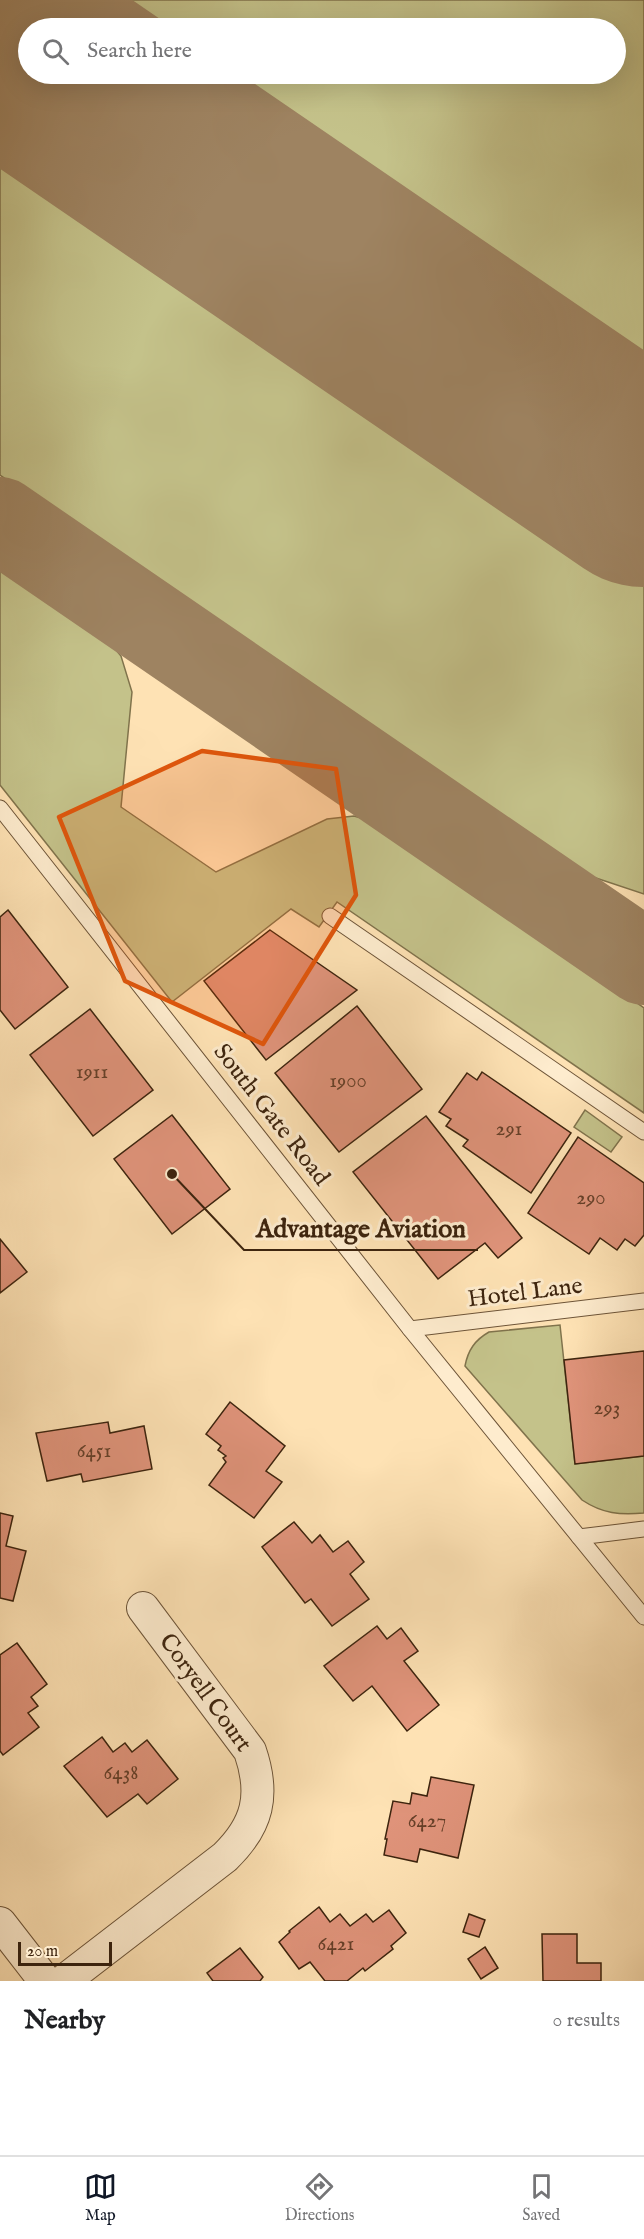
<!DOCTYPE html>
<style>
:root{--surface:#fff;--page:#f6f6f6;--text:#202124;--muted:#757577;--line:#e0e0e0;--accent:#111827}
body{margin:0;font-family:"IM FELL English",serif;background:var(--page);color:var(--text)}
.scale{position:absolute;left:18px;bottom:15px;width:94px;box-sizing:border-box;padding-left:6px;border:3px solid #3d240e;border-top:0;font-size:16px;line-height:21px;white-space:nowrap;color:#3d240e;-webkit-text-stroke:4px #feecce;paint-order:stroke}
.list{margin:0;padding:0;list-style:none}
h2{display:flex;justify-content:space-between;align-items:center;height:78px;margin:0;padding:0 24px;font-size:26px}
h2 small{font-size:20px;font-weight:400;color:var(--muted)}
.icon{flex:none;width:33px;height:33px;fill:none;stroke:currentColor;stroke-width:2;stroke-linecap:round;stroke-linejoin:round}
.map{position:relative;flex:none;width:644px;height:1981px;overflow:hidden}
.search{position:absolute;background:var(--surface);box-shadow:0 6px 24px #0002;left:18px;right:18px;top:18px;height:66px;display:flex;align-items:center;gap:15px;box-sizing:border-box;padding:0 21px;border-radius:33px;color:var(--muted);font-size:22px}
.sheet{height:174px;background:var(--surface)}
nav{display:flex;justify-content:space-around;align-items:center;box-sizing:border-box;height:84px;border-top:2px solid var(--line);background:var(--surface);font-size:16px;color:var(--muted)}
nav a{display:grid;justify-items:center;gap:3px}
nav .on{color:var(--accent)}
.map>svg:first-child{display:block}
.green{fill:#c4c28a;stroke:#80734c;stroke-width:1.5}
.lines{fill:none;stroke-linecap:round;stroke-linejoin:round}
.taxiway{stroke:#9e8361;stroke-width:86}
.runway{stroke:#9e8361;stroke-width:214}
.building{fill:#df937a;stroke:#3d240e;stroke-width:1.5}
.lane-casing{stroke:#6d5438;stroke-width:17}
.street-casing{stroke:#6d5438;stroke-width:34}
.lane{stroke:#feecce;stroke-width:15}
.street{stroke:#feecce;stroke-width:32}
.marked{fill:#df560c;fill-opacity:0.2;stroke:#df560c;stroke-width:4.5;stroke-linejoin:round}
.labels{text-anchor:middle;dominant-baseline:central;stroke-width:6;stroke-linejoin:round;paint-order:stroke}
.number-label{font-size:21px;fill:#664029}
.street-label{font-size:24px;fill:#3d240e;stroke:#feecce}
.leader{fill:none;stroke:#3d240e;stroke-width:2}
.callout-dot{fill:#3d240e;stroke:#feecce;stroke-width:2}
.callout-label{font-size:26px;text-anchor:middle;font-weight:bold;fill:#3d240e;stroke:#feecce;stroke-width:6;stroke-linejoin:round;paint-order:stroke}
</style>
<div class="map">
<svg width="644" height="1981" viewBox="0 0 644 1981">
<rect width="100%" height="100%" fill="#fee2b4"/>
<filter id="stains"><feTurbulence type="fractalNoise" baseFrequency=".00333" numOctaves="4"/><feColorMatrix values="0 0 0 0 .2 0 0 0 0 .09 0 0 0 0 .02 0 0 0 .5 -.17"/></filter>
<radialGradient id="worn" r=".72"><stop offset=".6" stop-color="#630" stop-opacity="0"/><stop offset="1" stop-color="#630" stop-opacity=".3"/></radialGradient>
<g class="green">
<path d="M70,0H644V394L177,74H616V28H111Z"/>
<path d="M0,130L644,571V894L584,874L0,475Z"/>
<path d="M0,563L100,631L121,656L132,692L121,807L216,872L327,819L354,816L386,825L644,1008V1113L337,902L319,927L291,909L172,1002L0,785Z"/>
<path d="M585,1110L622,1137L611,1152L574,1127Z"/>
<path d="M560,1325L575,1464L644,1456V1513C620,1515 603,1514 582,1500L465,1366C468,1350 475,1340 489,1332Z"/>
</g>
<g class="lines">
<path class="taxiway" d="M0,520L644,962"/>
<path class="runway" d="M51,74L644,480"/>
</g>
<g class="building">
<path d="M8,910L68,987L15,1029L0,1010V917Z"/>
<path d="M270,930L357,990L266,1060L204,981Z"/>
<path d="M357,1006L422,1089L339,1152L275,1073Z"/>
<path d="M90,1009L153,1090L93,1136L30,1055Z"/>
<path d="M482,1072L571,1133L531,1193L463,1146L468,1140L446,1126L451,1119L439,1112L467,1073L477,1080Z"/>
<path d="M172,1115L230,1189L172,1234L114,1159Z"/>
<path d="M426,1116L522,1238L498,1258L485,1243L438,1279L353,1172Z"/>
<path d="M578,1137L644,1183V1235L635,1246L625,1239L617,1250L600,1238L589,1254L528,1213Z"/>
<path d="M0,1239L27,1272L0,1293Z"/>
<path d="M644,1351V1456L575,1464L564,1360Z"/>
<path d="M230,1402L285,1446L266,1471L282,1482L254,1518L209,1485L226,1462L223,1458L226,1456L218,1450L221,1446L206,1434Z"/>
<path d="M108,1422L110,1433L144,1426L152,1469L83,1482L81,1474L47,1481L36,1433Z"/>
<path d="M0,1513L13,1516L6,1546L26,1551L13,1601L0,1598Z"/>
<path d="M294,1522L312,1543L320,1535L333,1552L348,1541L364,1562L350,1574L369,1599L332,1626L311,1599L305,1603L262,1547Z"/>
<path d="M377,1626L387,1639L401,1628L418,1651L404,1661L439,1705L407,1731L372,1686L353,1701L324,1666Z"/>
<path d="M17,1643L47,1684L31,1697L38,1706L28,1713L39,1727L3,1755L0,1751V1655Z"/>
<path d="M102,1737L113,1752L125,1743L132,1752L147,1740L178,1779L147,1804L138,1794L107,1817L64,1766Z"/>
<path d="M431,1777L474,1785L458,1858L420,1849L417,1862L384,1855L387,1839H385L393,1801L410,1804L412,1793L427,1796Z"/>
<path d="M319,1907L330,1922L340,1914L350,1926L366,1914L373,1922L389,1910L406,1933L391,1946L393,1949L365,1971L363,1968L347,1981H325L310,1962L299,1969L279,1942L290,1932L289,1931Z"/>
<path d="M469,1914L485,1920L479,1937L463,1932Z"/>
<path d="M542,1934H577V1963H601V1981H543Z"/>
<path d="M485,1947L498,1968L481,1979L468,1959Z"/>
<path d="M240,1948L263,1977L260,1981H213L207,1973Z"/>
</g>
<g class="lines">
<defs>
<g id="lane">
<path d="M0,808L410,1329L644,1617"/>
<path d="M330,916L644,1132"/>
<path d="M410,1329L644,1301"/>
<path d="M579,1537L644,1529"/>
</g>
<g id="street">
<path d="M0,1923L45,1981"/>
<path d="M64,1981L225,1857C258,1825 265,1795 250,1751L143,1608"/>
</g>
</defs>
<use href="#lane" class="lane-casing"/>
<use href="#street" class="street-casing"/>
<use href="#lane" class="lane"/>
<use href="#street" class="street"/>
</g>
<path class="marked" d="M202,751L336,769L356,895L263,1044L125,981L59,817Z"/>
<g class="labels">
<g class="number-label">
<text x="92" y="1072">1911</text>
<text x="348" y="1081">1900</text>
<text x="509" y="1129">291</text>
<text x="591" y="1198">290</text>
<text x="607" y="1408">293</text>
<text x="94" y="1451">6451</text>
<text x="121" y="1773">6438</text>
<text x="427" y="1821">6427</text>
<text x="336" y="1944">6421</text>
</g>
<g class="street-label">
<text transform="translate(271 1115) rotate(52)">South Gate Road</text>
<text transform="translate(525 1293) rotate(-7)">Hotel Lane</text>
<text transform="translate(205 1693) rotate(54)">Coryell Court</text>
</g>
</g>
<path class="leader" d="M172 1174L244 1250H478"/>
<circle class="callout-dot" cx="172" cy="1174" r="6"/>
<g class="callout-label">
<text x="361" y="1237">Advantage Aviation</text>
</g>
<rect width="100%" height="100%" filter="url(#stains)"/>
<rect width="100%" height="100%" fill="url(#worn)"/>
</svg>
<div class="scale">20 m</div>
<div class="search"><svg class="icon" aria-label="search" viewBox="0 0 24 24"><circle cx="10" cy="10" r="6"/><path d="M15 15l6 6"/></svg>Search here</div>
</div>
<section class="sheet">
<h2>Nearby<small>0 results</small></h2>
<ul class="list">
</ul>
</section>
<nav>
<a class="on"><svg class="icon" aria-label="map" viewBox="0 0 24 24"><path d="M3 6l6-2 6 2 6-2v14l-6 2-6-2-6 2zM9 4v14M15 6v14"/></svg>Map</a>
<a><svg class="icon" aria-label="directions" viewBox="0 0 24 24"><path d="M12 3l9 9-9 9-9-9zM9 14v-3h6M13 9l2 2-2 2"/></svg>Directions</a>
<a><svg class="icon" aria-label="saved" viewBox="0 0 24 24"><path d="M7 4h10v16l-5-4-5 4z"/></svg>Saved</a>
</nav>
